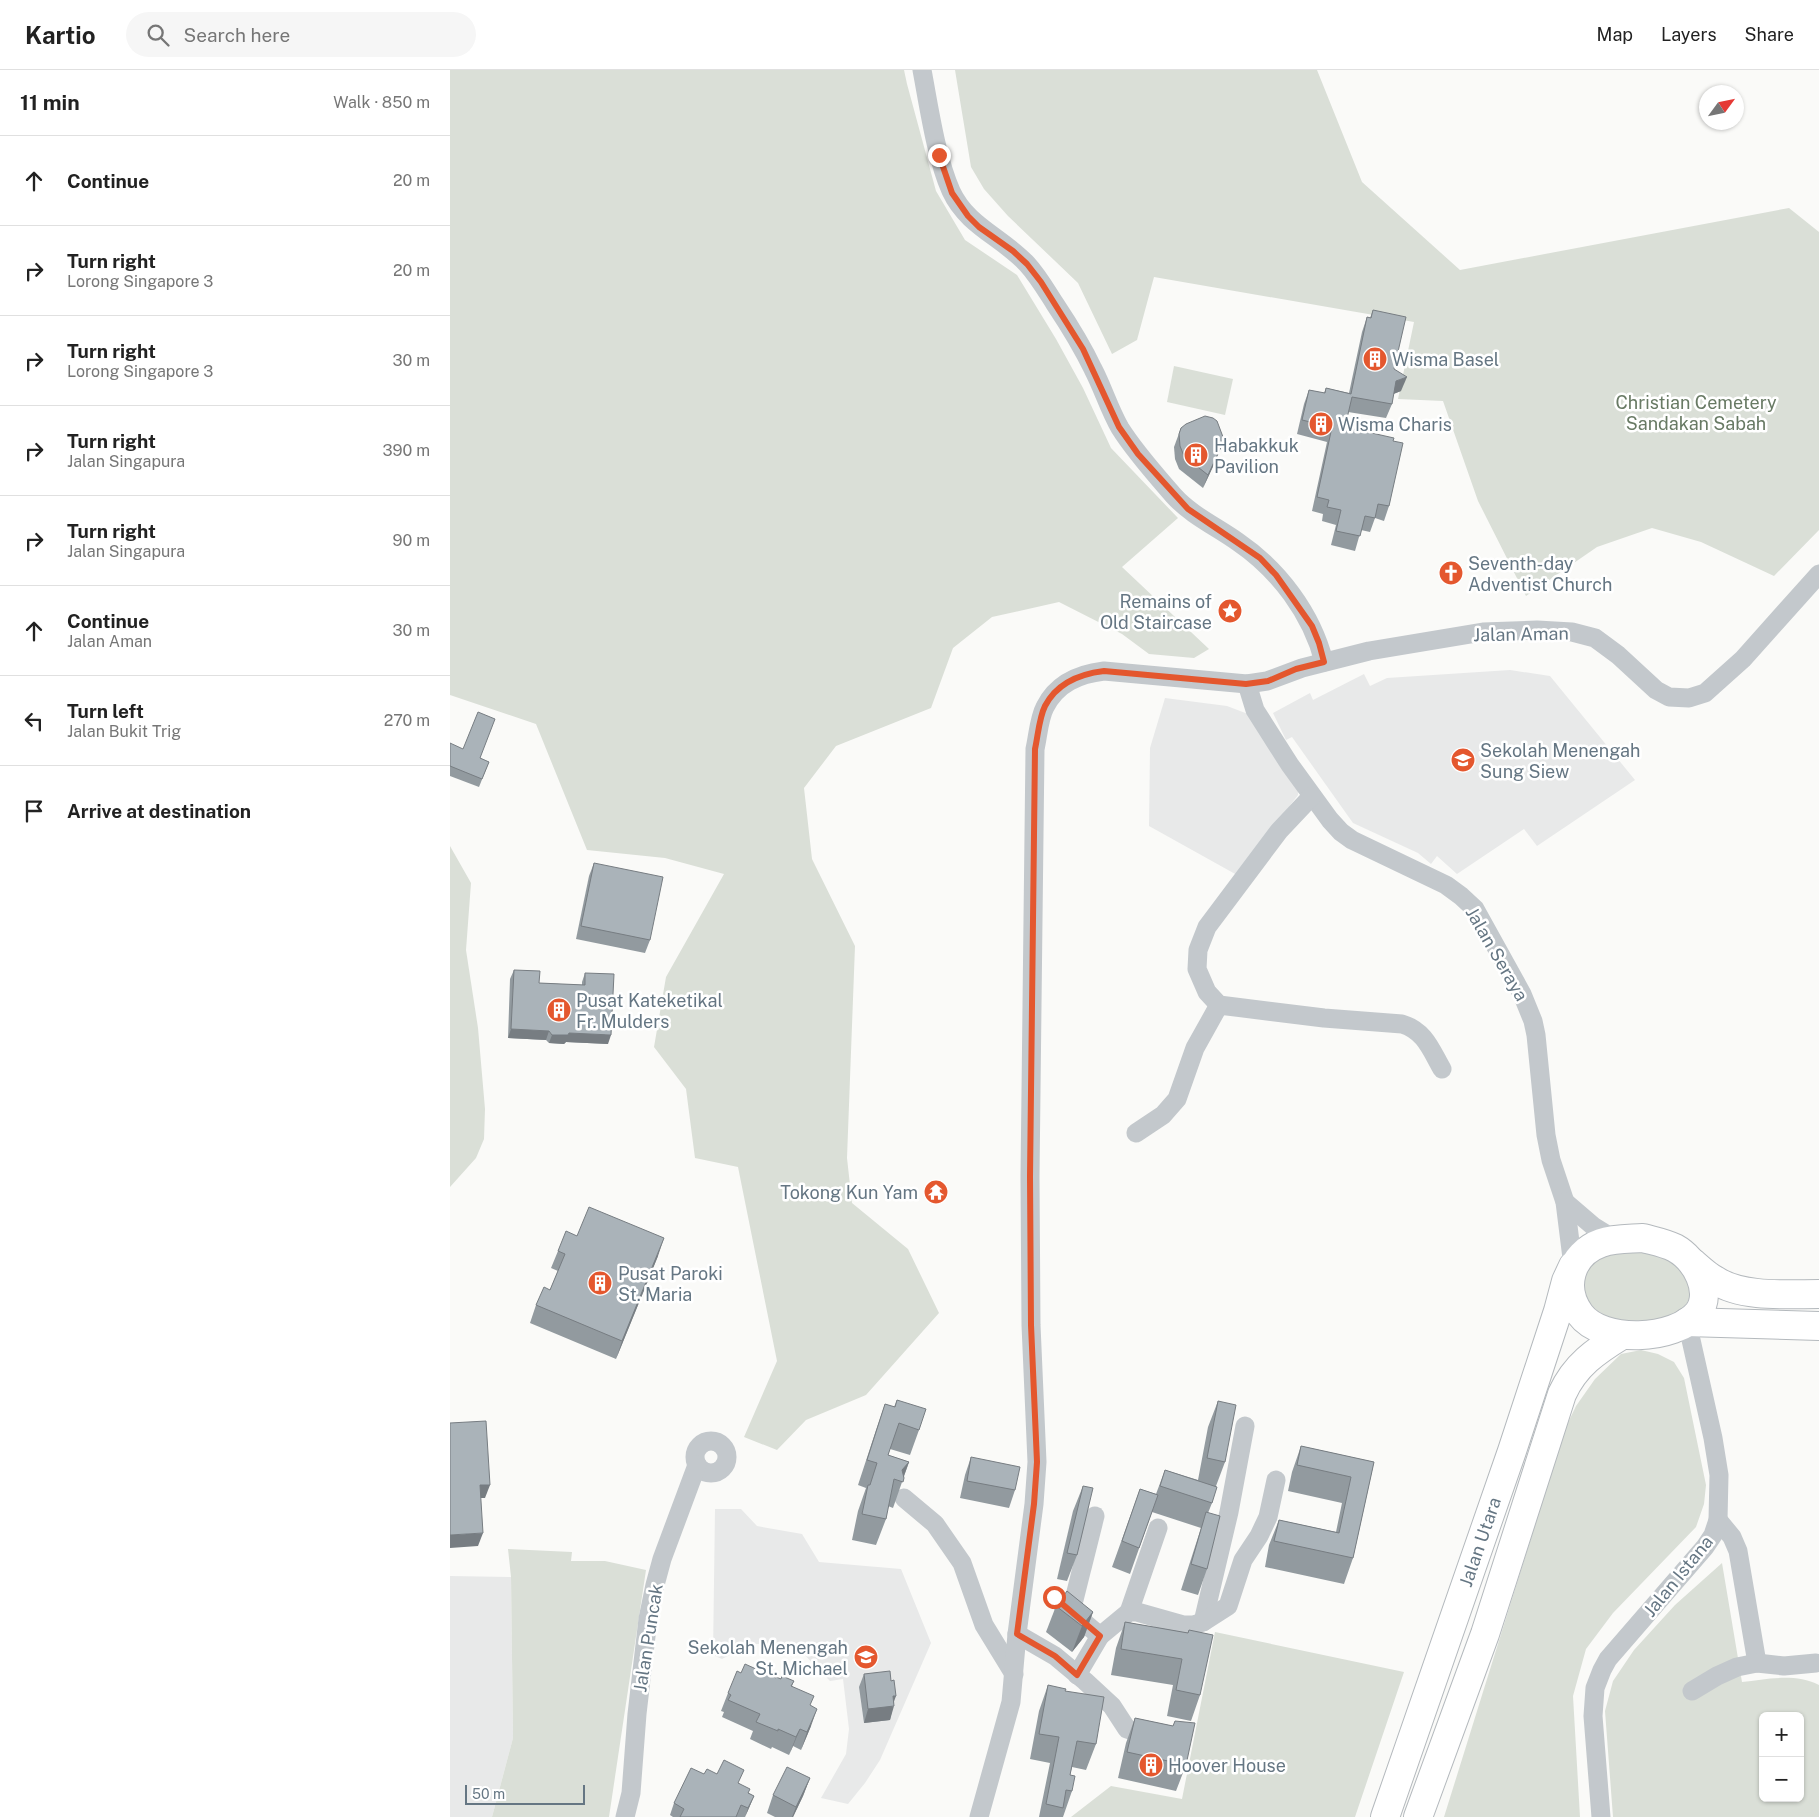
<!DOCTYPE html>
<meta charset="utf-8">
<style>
:root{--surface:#fff;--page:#f6f6f6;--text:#222;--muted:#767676;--line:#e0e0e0}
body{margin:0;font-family:"Public Sans",sans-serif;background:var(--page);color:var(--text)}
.controls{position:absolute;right:15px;bottom:15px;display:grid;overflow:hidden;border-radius:8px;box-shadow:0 1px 4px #0004}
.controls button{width:45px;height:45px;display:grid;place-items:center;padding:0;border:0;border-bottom:1px solid var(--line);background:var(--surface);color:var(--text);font:25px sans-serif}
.compass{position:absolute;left:1249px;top:15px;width:45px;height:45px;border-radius:50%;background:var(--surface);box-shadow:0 1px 4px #0004;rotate:57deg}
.scale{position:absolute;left:15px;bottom:12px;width:120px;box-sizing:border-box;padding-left:5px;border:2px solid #657683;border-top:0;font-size:14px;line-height:18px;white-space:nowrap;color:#657683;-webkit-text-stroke:4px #fff;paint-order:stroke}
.stop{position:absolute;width:15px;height:15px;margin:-11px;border:4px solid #e4572e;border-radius:50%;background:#fff}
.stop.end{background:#e4572e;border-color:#fff;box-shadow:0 1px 5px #0008}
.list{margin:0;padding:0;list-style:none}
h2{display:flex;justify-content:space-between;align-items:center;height:65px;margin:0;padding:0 20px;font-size:21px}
h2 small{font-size:16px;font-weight:400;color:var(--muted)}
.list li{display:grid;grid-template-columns:32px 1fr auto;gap:15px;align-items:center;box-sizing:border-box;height:90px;padding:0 20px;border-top:1px solid var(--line)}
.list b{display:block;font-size:19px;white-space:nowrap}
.list p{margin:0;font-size:16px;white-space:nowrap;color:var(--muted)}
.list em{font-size:16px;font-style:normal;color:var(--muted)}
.icon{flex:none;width:28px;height:28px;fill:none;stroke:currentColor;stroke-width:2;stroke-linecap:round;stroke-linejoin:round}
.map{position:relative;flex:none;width:1369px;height:1747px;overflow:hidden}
header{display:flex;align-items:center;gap:30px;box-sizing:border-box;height:70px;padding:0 25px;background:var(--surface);border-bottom:1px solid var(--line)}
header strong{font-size:24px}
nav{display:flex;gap:28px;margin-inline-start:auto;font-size:18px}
.search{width:350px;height:45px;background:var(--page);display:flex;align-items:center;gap:12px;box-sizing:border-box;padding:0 18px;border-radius:28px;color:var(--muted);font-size:19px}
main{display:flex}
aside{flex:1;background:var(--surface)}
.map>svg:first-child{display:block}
.built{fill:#e8e9e9}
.green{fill:#dadfd7;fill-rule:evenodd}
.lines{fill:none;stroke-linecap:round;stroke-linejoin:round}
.highway-casing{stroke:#b4b9bd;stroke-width:30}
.minor{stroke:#c3c8cc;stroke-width:19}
.highway{stroke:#fff;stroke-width:28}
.wall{fill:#929a9f}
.shaded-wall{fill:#777d82}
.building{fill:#aab3b9;stroke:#777d82}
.route{stroke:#e4572e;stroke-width:6}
.labels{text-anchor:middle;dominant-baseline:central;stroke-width:5;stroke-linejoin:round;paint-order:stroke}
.poi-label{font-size:18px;fill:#657683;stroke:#fff;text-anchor:start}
.park-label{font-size:18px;fill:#687a64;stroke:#fff}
.street-label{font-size:18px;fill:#657683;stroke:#fff}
</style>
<header>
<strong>Kartio</strong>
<div class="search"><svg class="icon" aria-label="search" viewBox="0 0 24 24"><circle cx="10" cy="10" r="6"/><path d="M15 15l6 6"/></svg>Search here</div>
<nav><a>Map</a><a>Layers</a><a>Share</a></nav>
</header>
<main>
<aside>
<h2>11 min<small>Walk · 850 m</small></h2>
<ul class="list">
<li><svg class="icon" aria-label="ahead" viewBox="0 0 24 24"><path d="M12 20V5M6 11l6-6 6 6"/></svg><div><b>Continue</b></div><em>20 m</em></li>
<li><svg class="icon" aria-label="right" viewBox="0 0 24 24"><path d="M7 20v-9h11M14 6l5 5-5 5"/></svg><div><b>Turn right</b><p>Lorong Singapore 3</p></div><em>20 m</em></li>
<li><svg class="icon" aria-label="right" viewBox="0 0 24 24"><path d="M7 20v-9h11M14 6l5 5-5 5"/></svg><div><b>Turn right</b><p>Lorong Singapore 3</p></div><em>30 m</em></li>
<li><svg class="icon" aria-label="right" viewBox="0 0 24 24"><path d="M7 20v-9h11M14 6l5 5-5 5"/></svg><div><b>Turn right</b><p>Jalan Singapura</p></div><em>390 m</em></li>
<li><svg class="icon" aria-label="right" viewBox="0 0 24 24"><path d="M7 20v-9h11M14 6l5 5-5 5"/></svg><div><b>Turn right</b><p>Jalan Singapura</p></div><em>90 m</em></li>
<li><svg class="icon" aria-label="ahead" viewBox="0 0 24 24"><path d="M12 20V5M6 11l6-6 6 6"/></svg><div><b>Continue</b><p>Jalan Aman</p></div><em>30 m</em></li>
<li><svg class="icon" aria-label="left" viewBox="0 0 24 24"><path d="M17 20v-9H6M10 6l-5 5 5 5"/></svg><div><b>Turn left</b><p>Jalan Bukit Trig</p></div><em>270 m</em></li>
<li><svg class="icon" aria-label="arrive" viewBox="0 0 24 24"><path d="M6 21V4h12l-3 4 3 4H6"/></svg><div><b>Arrive at destination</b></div></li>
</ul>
</aside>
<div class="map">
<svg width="1369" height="1747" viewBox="0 0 1369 1747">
<rect width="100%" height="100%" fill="#fafaf8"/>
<g class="built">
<path d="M1060,600L1100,606L1185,710L1087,776L1074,759L1007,804L987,786L981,794L968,783L903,753L842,667L836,670L823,643L860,623L863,630L914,604L920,616L937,608Z"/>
<path d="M715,628L777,636L798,644L848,715V725L787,805L699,756L700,678Z"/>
<path d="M265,1439H291L307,1456L352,1464L369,1492L451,1499L481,1573L430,1690L415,1713L398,1734L371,1728L396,1684L399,1659L393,1609L380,1611L344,1574H300L272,1589L263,1585Z"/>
<path d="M0,1506L61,1507L63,1668L42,1747H0Z"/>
</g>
<g class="green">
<path d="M0,0H454L457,14L486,121L515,170L567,205L606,269L633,318L661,378L728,448L672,497L759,579L744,588L699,584L672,564L609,532L542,547L503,578L481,638L386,676L354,718L362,789L405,876L397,1088L402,1133L458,1179L489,1243L416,1325L356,1350L327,1380L294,1367L327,1291L288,1097L245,1088L236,1019L204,977L216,907L274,804L215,788L137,780L86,654L0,625Z"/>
<path d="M505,0H867L912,112L1010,200L1339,138L1369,162V460L1324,506L1251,472L1202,458L1147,477L1076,526L1028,431L993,331L948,329L964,252L704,207L687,270L662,284L628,213L558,146L534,119L521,97Z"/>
<path d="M724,296L783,309L775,345L717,332Z"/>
<path d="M0,776L21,813L16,880L28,958L35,1039L34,1069L26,1088L0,1117Z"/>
<path d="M1208,1181L1234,1194L1241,1225C1239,1229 1237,1234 1233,1238C1214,1254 1166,1255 1146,1241C1141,1237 1137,1231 1132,1226L1135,1197L1155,1183Z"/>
<path d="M1191,1280L1208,1284L1224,1292L1234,1308L1256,1415L1254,1434L1246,1457L1163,1543L1136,1579L1123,1626L1130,1747H994L1115,1359L1126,1336L1145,1309L1171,1284Z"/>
<path d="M58,1479L122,1482L121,1491H155L196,1500L159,1747H42L63,1668L61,1507Z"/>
<path d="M1272,1493L1292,1612C1317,1609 1345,1603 1369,1615V1747H1163L1155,1641L1163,1611L1184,1580L1225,1535ZM1313,1646H1350V1728H1313Z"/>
<path d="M765,1562L954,1602L905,1747H621L661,1716L732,1729Z"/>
</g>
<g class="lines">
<defs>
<g id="highway">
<path d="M1193,1168C1204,1171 1215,1173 1225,1178C1245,1189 1264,1221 1248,1243C1225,1271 1152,1274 1130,1244C1111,1218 1120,1184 1151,1173C1165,1168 1179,1169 1193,1168Z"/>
<path d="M1243,1193C1250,1199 1257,1206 1265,1210C1292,1228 1338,1224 1369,1224"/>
<path d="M1237,1252L1369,1256"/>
<path d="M935,1747L1062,1381L1108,1241L1116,1211L1123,1196"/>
<path d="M968,1747L1035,1564L1112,1324C1125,1295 1146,1281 1172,1265"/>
</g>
</defs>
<use href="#highway" class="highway-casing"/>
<g class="minor">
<path d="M472,0C479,37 486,87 501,121C517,156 552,167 577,194C588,206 596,220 605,234C619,255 632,276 643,299C653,318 659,339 670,358C685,382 705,404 724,426C741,445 767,457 788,472C829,500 862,544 874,592"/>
<path d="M797,614L805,640L840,695L880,750L891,762L902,770L996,815L1011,826L1025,839L1072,924L1083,951L1086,965L1096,1065L1101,1090L1115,1132L1123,1196"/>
<path d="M862,726L829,761L757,857L748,880L747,899L757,922L769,935L874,948L952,954C975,961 981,980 992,999"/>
<path d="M686,1063L713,1045L727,1029L745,978L769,935"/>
<path d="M1115,1132L1143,1156L1164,1169"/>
<circle cx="261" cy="1387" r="16"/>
<path d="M454,1428L485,1454L512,1493L534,1555L564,1604"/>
<path d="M1268,1450L1282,1467L1288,1481L1307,1593"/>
<path d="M604,1527L650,1566"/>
<path d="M621,1542L645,1446"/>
<path d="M679,1542L708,1458"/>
<path d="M753,1552L779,1442L795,1356"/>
<path d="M567,1564L605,1586L635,1611L662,1636L677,1659L683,1661L705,1664"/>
<path d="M627,1605L650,1566L679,1542H687L733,1555H743L753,1552L778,1536L793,1490L809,1466L818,1447L826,1410"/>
<path d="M1242,1621L1267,1606L1287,1597L1307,1593L1334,1596L1366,1593"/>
<path d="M175,1747L181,1723L187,1644L198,1549L205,1515L212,1489L247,1395"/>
<path d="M529,1747L561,1632L567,1564L584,1434L587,1392L581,1255L580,1107L585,679C588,666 589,648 595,637C607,613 629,604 654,601L797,614L817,611L852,598L919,581L1033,562L1087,560L1122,562L1145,568L1168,585L1206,620L1219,627L1239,628L1255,623L1293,589L1369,504"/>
<path d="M1151,1747L1143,1646L1145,1618L1152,1600L1158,1589L1255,1477L1263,1465L1268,1450L1269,1405L1263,1368L1237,1252"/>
</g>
<use href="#highway" class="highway"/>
</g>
<g class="wall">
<path d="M923,240L951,321L943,324L942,334L936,348L898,342L895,357L943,371L939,436L934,451L925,448L920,462L911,460L905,481L881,475L886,455L872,451L873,444L862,441L877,372L847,364L854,334L859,320L874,323L876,318L899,323L912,262L917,247L920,248Z"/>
<path d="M731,358L766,390L753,418L729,399L725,389L724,377Z"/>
<path d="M0,674L39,692L29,717L0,706Z"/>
<path d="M144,793L200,870L195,883L126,869L139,806Z"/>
<path d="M64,900L89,913L132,915V912L135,903L158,974L116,972L114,974L99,973L96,970L58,968L60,909Z"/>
<path d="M127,1166L208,1186L166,1289L80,1253L86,1235L100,1220L108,1201L101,1198L108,1181Z"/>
<path d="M447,1330L469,1360L460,1385L440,1379L438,1385L459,1392L443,1438L438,1436L436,1449L426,1475L402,1470L408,1441L416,1418L408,1415L426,1360L435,1334L444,1337Z"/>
<path d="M768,1331L775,1392L766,1416L762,1433L758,1443L757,1499L748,1525L731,1520L751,1458L702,1442L680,1504L662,1497L690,1419L706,1424L715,1400L748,1410L758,1357Z"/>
<path d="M851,1376L924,1392L903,1488L894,1514L815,1497L819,1475L829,1450L886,1462L892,1433L838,1421L842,1402Z"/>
<path d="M521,1387L565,1420L559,1438L510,1428L515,1405Z"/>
<path d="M633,1416L627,1485L617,1511L607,1509L623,1441Z"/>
<path d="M606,1536L643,1542L634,1567L622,1582L596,1562Z"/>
<path d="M675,1552L738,1563L739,1560L750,1625L741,1651L717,1646L723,1615L661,1605L666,1578Z"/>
<path d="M414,1604L444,1631L440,1650L414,1653L409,1617Z"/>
<path d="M326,1608L344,1611L342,1616L360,1635L361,1656L351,1680L343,1676L339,1685L322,1677L321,1679L300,1669L303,1661L272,1647L274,1642L271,1641L278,1623Z"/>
<path d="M598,1615L615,1621L646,1674L636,1700L622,1697L620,1705L622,1721L613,1747H589L600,1693L580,1689L589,1641Z"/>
<path d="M685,1648L723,1656L725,1651L736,1695L726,1721L668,1708L676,1673Z"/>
<path d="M254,1704L289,1713L299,1723L304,1726L295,1747H223L220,1745L224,1733Z"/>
<path d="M360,1708L353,1726L343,1747H325L317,1743L323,1725Z"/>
</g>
<g class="shaded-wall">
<path d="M957,307L951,321L941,325L946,311Z"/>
<path d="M771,377L766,390L753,418L758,405Z"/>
<path d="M61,959L99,961L96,970L58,968Z"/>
<path d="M119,963L161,965L158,974L116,972L114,974L99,973L102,965Z"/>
<path d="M214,1168L208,1186L166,1289L172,1271Z"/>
<path d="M459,1392L452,1411V1400Z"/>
<path d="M30,1415H40L35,1428H25Z"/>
<path d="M33,1463L28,1476L0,1478V1465Z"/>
<path d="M643,1542L634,1567L622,1582L632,1556Z"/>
<path d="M443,1626H446L442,1637L444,1636L440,1650L414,1653L418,1639Z"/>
<path d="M367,1639L361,1656L351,1680L357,1662Z"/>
<path d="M350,1659L343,1676L339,1685L346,1667Z"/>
<path d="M360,1708L353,1726L343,1747H342L346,1737Z"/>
<path d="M304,1726L299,1738L295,1747L298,1738Z"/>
</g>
<g class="building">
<path d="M923,240L956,247L944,299L957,307L946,311L942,334L902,327L895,357L944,368L943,371L953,373L939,436L928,434L925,448L915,446L910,466L886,461L891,440L877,437L879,430L867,427L882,357L852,350L859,320L875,323L876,318L901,324L917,247L921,248Z"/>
<path d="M755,346L763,348L767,351L773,367L771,377L758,405L734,386L730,376L729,364L731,358L736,354Z"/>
<path d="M28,642L45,649L30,688L39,692L32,709L0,696V673L13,679Z"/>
<path d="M144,793L213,807L200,870L131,856Z"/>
<path d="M64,900L90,901L89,913L135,915V903L164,904L161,965L119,963L118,965H102L99,961L61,959Z"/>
<path d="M139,1137L214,1168L172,1271L86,1235L94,1217L100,1220L115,1184L108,1181L116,1161L127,1166Z"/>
<path d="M447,1330L476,1339L469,1360L449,1353L438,1385L459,1392L452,1400L454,1408L453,1412L444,1409L436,1449L412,1444L418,1415H420L427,1393L417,1390L435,1334L445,1337Z"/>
<path d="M768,1331L786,1335L775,1392L757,1388Z"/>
<path d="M36,1351L40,1415H30L33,1463L0,1465V1353Z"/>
<path d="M851,1376L924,1392L903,1488L824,1471L829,1450L889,1463L901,1407L847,1395Z"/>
<path d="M521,1387L570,1397L565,1420L517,1411Z"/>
<path d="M715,1400L767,1417L762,1433L710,1416Z"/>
<path d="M633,1416L643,1418L627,1485L617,1483Z"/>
<path d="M690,1419L708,1425L689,1478L672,1471Z"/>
<path d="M756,1442L770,1446L757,1499L741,1494Z"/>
<path d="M617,1521L643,1542L632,1556L606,1536Z"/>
<path d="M675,1552L738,1563L739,1560L763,1565L750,1625L726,1620L732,1589L671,1579Z"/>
<path d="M295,1594L326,1608V1607L331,1609L332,1606L344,1611L341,1616L364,1626L360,1635L367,1639L357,1662L350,1659L346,1667L328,1659V1661L306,1652L310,1644L278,1630L281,1625L278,1623L287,1601L291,1603Z"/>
<path d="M440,1601L441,1611L444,1610L446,1626H443L444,1636L418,1639L414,1604Z"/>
<path d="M598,1615L616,1619L615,1621L654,1627L646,1674L627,1671L620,1705L625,1706L622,1721L616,1720L613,1738L596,1734L609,1667L589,1664Z"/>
<path d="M685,1648L723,1656L725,1651L745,1653L736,1695L677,1682Z"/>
<path d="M274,1690L294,1700L288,1713L300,1719L298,1723L304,1726L298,1738L291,1735L286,1747H230L234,1739L224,1733L241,1698L254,1704L257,1699L267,1704Z"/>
<path d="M337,1697L360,1708L346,1737L323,1725Z"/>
</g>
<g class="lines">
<path class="route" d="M489,85L502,123L518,146L529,157L563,181L577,194L591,212L633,279L669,357L688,384L738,439L810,488L826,505L862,556L869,573L874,592L846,599L818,611L796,614L654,601C629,604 607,613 595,636C589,648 588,666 585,679L580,1107L581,1255L587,1392L584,1434L567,1564L605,1586L627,1605L650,1566L604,1527"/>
</g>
<defs>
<symbol id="building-disc" viewBox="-11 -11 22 22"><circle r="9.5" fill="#e4572e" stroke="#fff"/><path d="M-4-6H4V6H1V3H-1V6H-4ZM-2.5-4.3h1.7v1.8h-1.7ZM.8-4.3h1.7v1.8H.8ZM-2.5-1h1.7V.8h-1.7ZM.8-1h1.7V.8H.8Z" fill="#fff"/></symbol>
<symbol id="church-disc" viewBox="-11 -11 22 22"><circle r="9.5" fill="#e4572e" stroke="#fff"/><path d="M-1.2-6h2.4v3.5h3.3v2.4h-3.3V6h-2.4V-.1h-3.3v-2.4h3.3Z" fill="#fff"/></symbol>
<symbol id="sight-disc" viewBox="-11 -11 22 22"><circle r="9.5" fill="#e4572e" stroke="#fff"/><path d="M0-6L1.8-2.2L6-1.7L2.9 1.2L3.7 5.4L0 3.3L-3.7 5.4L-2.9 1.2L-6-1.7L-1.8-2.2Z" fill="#fff"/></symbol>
<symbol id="school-disc" viewBox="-11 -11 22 22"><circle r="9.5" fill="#e4572e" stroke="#fff"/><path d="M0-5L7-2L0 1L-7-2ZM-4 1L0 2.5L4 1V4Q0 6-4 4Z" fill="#fff"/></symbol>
<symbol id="temple-disc" viewBox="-11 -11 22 22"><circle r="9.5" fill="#e4572e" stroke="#fff"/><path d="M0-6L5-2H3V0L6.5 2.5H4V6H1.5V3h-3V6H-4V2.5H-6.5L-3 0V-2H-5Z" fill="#fff"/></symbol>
</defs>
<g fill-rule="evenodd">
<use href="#building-disc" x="911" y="275" width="28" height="28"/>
<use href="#building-disc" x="857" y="340" width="28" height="28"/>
<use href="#building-disc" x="732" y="371" width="28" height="28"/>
<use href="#church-disc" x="987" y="489" width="28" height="28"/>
<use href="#sight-disc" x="766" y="527" width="28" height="28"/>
<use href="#school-disc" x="999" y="676" width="28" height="28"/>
<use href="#building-disc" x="95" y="926" width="28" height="28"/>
<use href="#temple-disc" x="472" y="1108" width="28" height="28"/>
<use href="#building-disc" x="136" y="1199" width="28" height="28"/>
<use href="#school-disc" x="402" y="1573" width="28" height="28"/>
<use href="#building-disc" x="687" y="1681" width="28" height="28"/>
</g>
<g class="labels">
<g class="poi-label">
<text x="942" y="289">Wisma Basel</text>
<text x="888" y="354">Wisma Charis</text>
<text x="764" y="375">Habakkuk<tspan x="764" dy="21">Pavilion</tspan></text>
<text x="1018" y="493">Seventh-day<tspan x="1018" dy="21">Adventist Church</tspan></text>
<text x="762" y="531" text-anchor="end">Remains of<tspan x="762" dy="21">Old Staircase</tspan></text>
<text x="1030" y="680">Sekolah Menengah<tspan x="1030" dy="21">Sung Siew</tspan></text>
<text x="126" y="930">Pusat Kateketikal<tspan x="126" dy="21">Fr. Mulders</tspan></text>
<text x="468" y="1122" text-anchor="end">Tokong Kun Yam</text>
<text x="168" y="1203">Pusat Paroki<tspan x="168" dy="21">St. Maria</tspan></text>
<text x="398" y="1577" text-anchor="end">Sekolah Menengah<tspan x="398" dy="21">St. Michael</tspan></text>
<text x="718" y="1695">Hoover House</text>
</g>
<g class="park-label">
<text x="1246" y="332">Christian Cemetery<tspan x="1246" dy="21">Sandakan Sabah</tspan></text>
</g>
<g class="street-label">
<text transform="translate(1071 564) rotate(-1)">Jalan Aman</text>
<text transform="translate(1047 884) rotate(60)">Jalan Seraya</text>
<text transform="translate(1030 1472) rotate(-71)">Jalan Utara</text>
<text transform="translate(1228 1506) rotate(-51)">Jalan Istana</text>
<text transform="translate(198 1568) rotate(-81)">Jalan Puncak</text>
</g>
</g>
</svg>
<div class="controls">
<button>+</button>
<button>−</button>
</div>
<svg class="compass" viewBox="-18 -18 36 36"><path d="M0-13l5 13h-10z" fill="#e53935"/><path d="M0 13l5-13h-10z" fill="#767676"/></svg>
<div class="scale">50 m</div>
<div class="stop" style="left:604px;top:1527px"></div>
<div class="stop end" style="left:489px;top:85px"></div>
</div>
</main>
